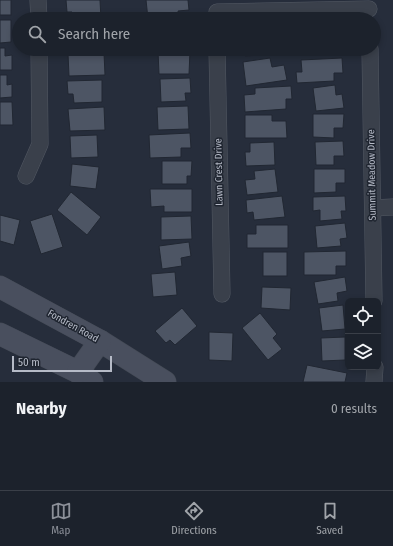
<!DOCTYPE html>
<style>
:root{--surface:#1c222c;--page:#292f38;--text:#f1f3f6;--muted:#a0a4a9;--line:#3a3f48;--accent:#8c9099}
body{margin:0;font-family:"Fira Sans Condensed",sans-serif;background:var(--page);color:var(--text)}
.controls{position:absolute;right:12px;bottom:12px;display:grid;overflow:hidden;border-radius:6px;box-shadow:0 2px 6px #0003}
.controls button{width:36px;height:36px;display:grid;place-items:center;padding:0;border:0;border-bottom:1px solid var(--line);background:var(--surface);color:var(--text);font:20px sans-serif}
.scale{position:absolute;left:12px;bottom:10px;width:100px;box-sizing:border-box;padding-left:4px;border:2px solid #b6bbc7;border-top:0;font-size:11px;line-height:14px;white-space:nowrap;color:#b6bbc7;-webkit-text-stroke:3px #1f2530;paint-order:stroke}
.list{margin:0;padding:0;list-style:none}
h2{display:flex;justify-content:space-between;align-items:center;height:52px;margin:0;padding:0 16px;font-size:17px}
h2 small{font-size:13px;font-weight:400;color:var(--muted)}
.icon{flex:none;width:22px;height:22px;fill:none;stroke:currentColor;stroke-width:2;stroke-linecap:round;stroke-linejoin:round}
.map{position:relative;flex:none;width:393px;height:382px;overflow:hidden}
.search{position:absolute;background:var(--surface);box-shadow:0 2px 6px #0003;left:12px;right:12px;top:12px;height:44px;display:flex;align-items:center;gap:10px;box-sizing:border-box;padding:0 14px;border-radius:22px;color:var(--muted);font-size:15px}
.sheet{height:108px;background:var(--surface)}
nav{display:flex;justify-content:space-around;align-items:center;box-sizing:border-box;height:56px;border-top:1px solid var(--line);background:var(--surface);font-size:11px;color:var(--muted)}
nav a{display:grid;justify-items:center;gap:2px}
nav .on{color:var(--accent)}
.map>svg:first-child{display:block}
.building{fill:#4d5564;stroke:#212732}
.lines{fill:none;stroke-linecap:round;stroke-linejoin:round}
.minor-casing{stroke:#525863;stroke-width:17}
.secondary-casing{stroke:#434954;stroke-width:23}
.minor{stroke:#3a404b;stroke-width:16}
.secondary{stroke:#494f5e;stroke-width:22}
.labels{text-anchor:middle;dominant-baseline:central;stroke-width:3;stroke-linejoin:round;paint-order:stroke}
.street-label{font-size:10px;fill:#b6bbc7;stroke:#1f2530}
</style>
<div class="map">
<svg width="393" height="382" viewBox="0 0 393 382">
<rect width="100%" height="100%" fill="#262d3b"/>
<g class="building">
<rect x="0" y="0" width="11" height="15"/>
<path d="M66,0H100L101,19H72V12H67Z"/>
<path d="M146,0H188L189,10L178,11L179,18L148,19Z"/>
<path d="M0,20H11V42L0,43Z"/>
<path d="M0,48H5V56L12,55V70H0Z"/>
<path d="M244,49H277L278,54L245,56Z"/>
<path d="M312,49H343V54L312,55Z"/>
<path d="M158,51H190L189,74H159Z"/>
<path d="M104,53L105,75L69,76L68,54Z"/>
<path d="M270,58L272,67L284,65L287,80L246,86L243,62Z"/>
<path d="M342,58L343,73H334V81L297,83L296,72H302L301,60Z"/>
<path d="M0,75H7V85L12,84V97L0,98Z"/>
<path d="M190,78L191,93H185L186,101L161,102L160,79Z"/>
<path d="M102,80V102L74,103L73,94H68L67,81Z"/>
<path d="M335,85L336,95L342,94L344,108L316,111L313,88Z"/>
<path d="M291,86L292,99H286V109L245,112L244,95L255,94V88Z"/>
<path d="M0,102H12L13,125H0Z"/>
<path d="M188,106L189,129L158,130L157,107Z"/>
<path d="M104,107L105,130L70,131L68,109Z"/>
<path d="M313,114H344L343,128H334V138L313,137Z"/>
<path d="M245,115H272V121H286L287,138H245Z"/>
<path d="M190,133L191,148H181V157L150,158L149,135Z"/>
<path d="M97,135L98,157L71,158L70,136Z"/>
<path d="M343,141L344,156H334V165H316L315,142Z"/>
<path d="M274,142L275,165L246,166L245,152H250V143Z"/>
<path d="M162,161H192L191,176H187V184H162Z"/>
<path d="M72,164L99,167L96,189L70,186Z"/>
<path d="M275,169L278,192L247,195L245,180L255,179L254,171Z"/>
<path d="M314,169H345V183H336V192L314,193Z"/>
<path d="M150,189H192V212H164V206L151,207Z"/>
<path d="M71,192L101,217L87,235L57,210Z"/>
<path d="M282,196L285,217L254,220L253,212L247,213L246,200Z"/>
<path d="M345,196L346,211H341L342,219L320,221V210L313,211V197Z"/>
<path d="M52,214L63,247L41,254L30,221Z"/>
<path d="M0,215L20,220L14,245L0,241Z"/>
<path d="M191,216L192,239L161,240V217Z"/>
<path d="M345,223L347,238L340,239L341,246L317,248L315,226Z"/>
<path d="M256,225H288V248H247V234H256Z"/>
<path d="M189,242L191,256L181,258L182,266L162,269L159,246Z"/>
<path d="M346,251V266H336V275H304V252Z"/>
<rect x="263" y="252" width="24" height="24"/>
<path d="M175,272L177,295L153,297L151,274Z"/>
<path d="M345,277L347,291L337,293L338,301L318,304L314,282Z"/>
<path d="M262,287L291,288L290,310L261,308Z"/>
<path d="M343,305L345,329L322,331L319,308Z"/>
<path d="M182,308L197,326L175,345L170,340L166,343L155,331Z"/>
<path d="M260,313L277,334L273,338L282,349L268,360L242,328Z"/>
<path d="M209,332L233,333L232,361L209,360Z"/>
<path d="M345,337V360L322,361L321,338Z"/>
<path d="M307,365L347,373L345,382H303Z"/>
</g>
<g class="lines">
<defs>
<g id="minor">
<path d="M38,0L39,19"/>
<path d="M217,12L369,9"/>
<path d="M217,49L222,294"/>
<path d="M370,49L374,301"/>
<path d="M26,176L40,144L39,49"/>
<path d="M373,208L393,207"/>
<path d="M374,382L375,367"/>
</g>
<g id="secondary">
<path d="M0,287L100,341L165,382"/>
<path d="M0,334L78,372L92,382"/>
<path d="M78,372L100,341"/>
</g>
</defs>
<use href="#minor" class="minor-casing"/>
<use href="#secondary" class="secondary-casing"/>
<use href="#minor" class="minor"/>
<use href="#secondary" class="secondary"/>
</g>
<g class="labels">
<g class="street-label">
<text transform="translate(219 172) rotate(-91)">Lawn Crest Drive</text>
<text transform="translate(372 175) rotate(-91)">Summit Meadow Drive</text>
<text transform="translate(73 326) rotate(29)">Fondren Road</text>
</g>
</g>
</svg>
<div class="controls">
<button><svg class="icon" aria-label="locate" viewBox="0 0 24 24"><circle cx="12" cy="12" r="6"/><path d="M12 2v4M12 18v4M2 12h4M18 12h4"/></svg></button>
<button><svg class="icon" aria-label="layers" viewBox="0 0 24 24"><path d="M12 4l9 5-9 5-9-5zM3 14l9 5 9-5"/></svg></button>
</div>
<div class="scale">50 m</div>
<div class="search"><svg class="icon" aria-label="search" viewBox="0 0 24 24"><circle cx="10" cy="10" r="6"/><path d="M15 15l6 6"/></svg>Search here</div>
</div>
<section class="sheet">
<h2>Nearby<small>0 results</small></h2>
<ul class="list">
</ul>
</section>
<nav>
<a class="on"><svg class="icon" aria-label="map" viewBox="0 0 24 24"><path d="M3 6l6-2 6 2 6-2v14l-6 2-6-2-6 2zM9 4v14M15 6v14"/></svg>Map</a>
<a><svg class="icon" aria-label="directions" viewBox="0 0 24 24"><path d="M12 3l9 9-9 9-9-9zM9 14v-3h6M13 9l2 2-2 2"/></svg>Directions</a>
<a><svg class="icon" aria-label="saved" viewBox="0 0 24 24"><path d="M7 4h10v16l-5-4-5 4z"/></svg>Saved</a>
</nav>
